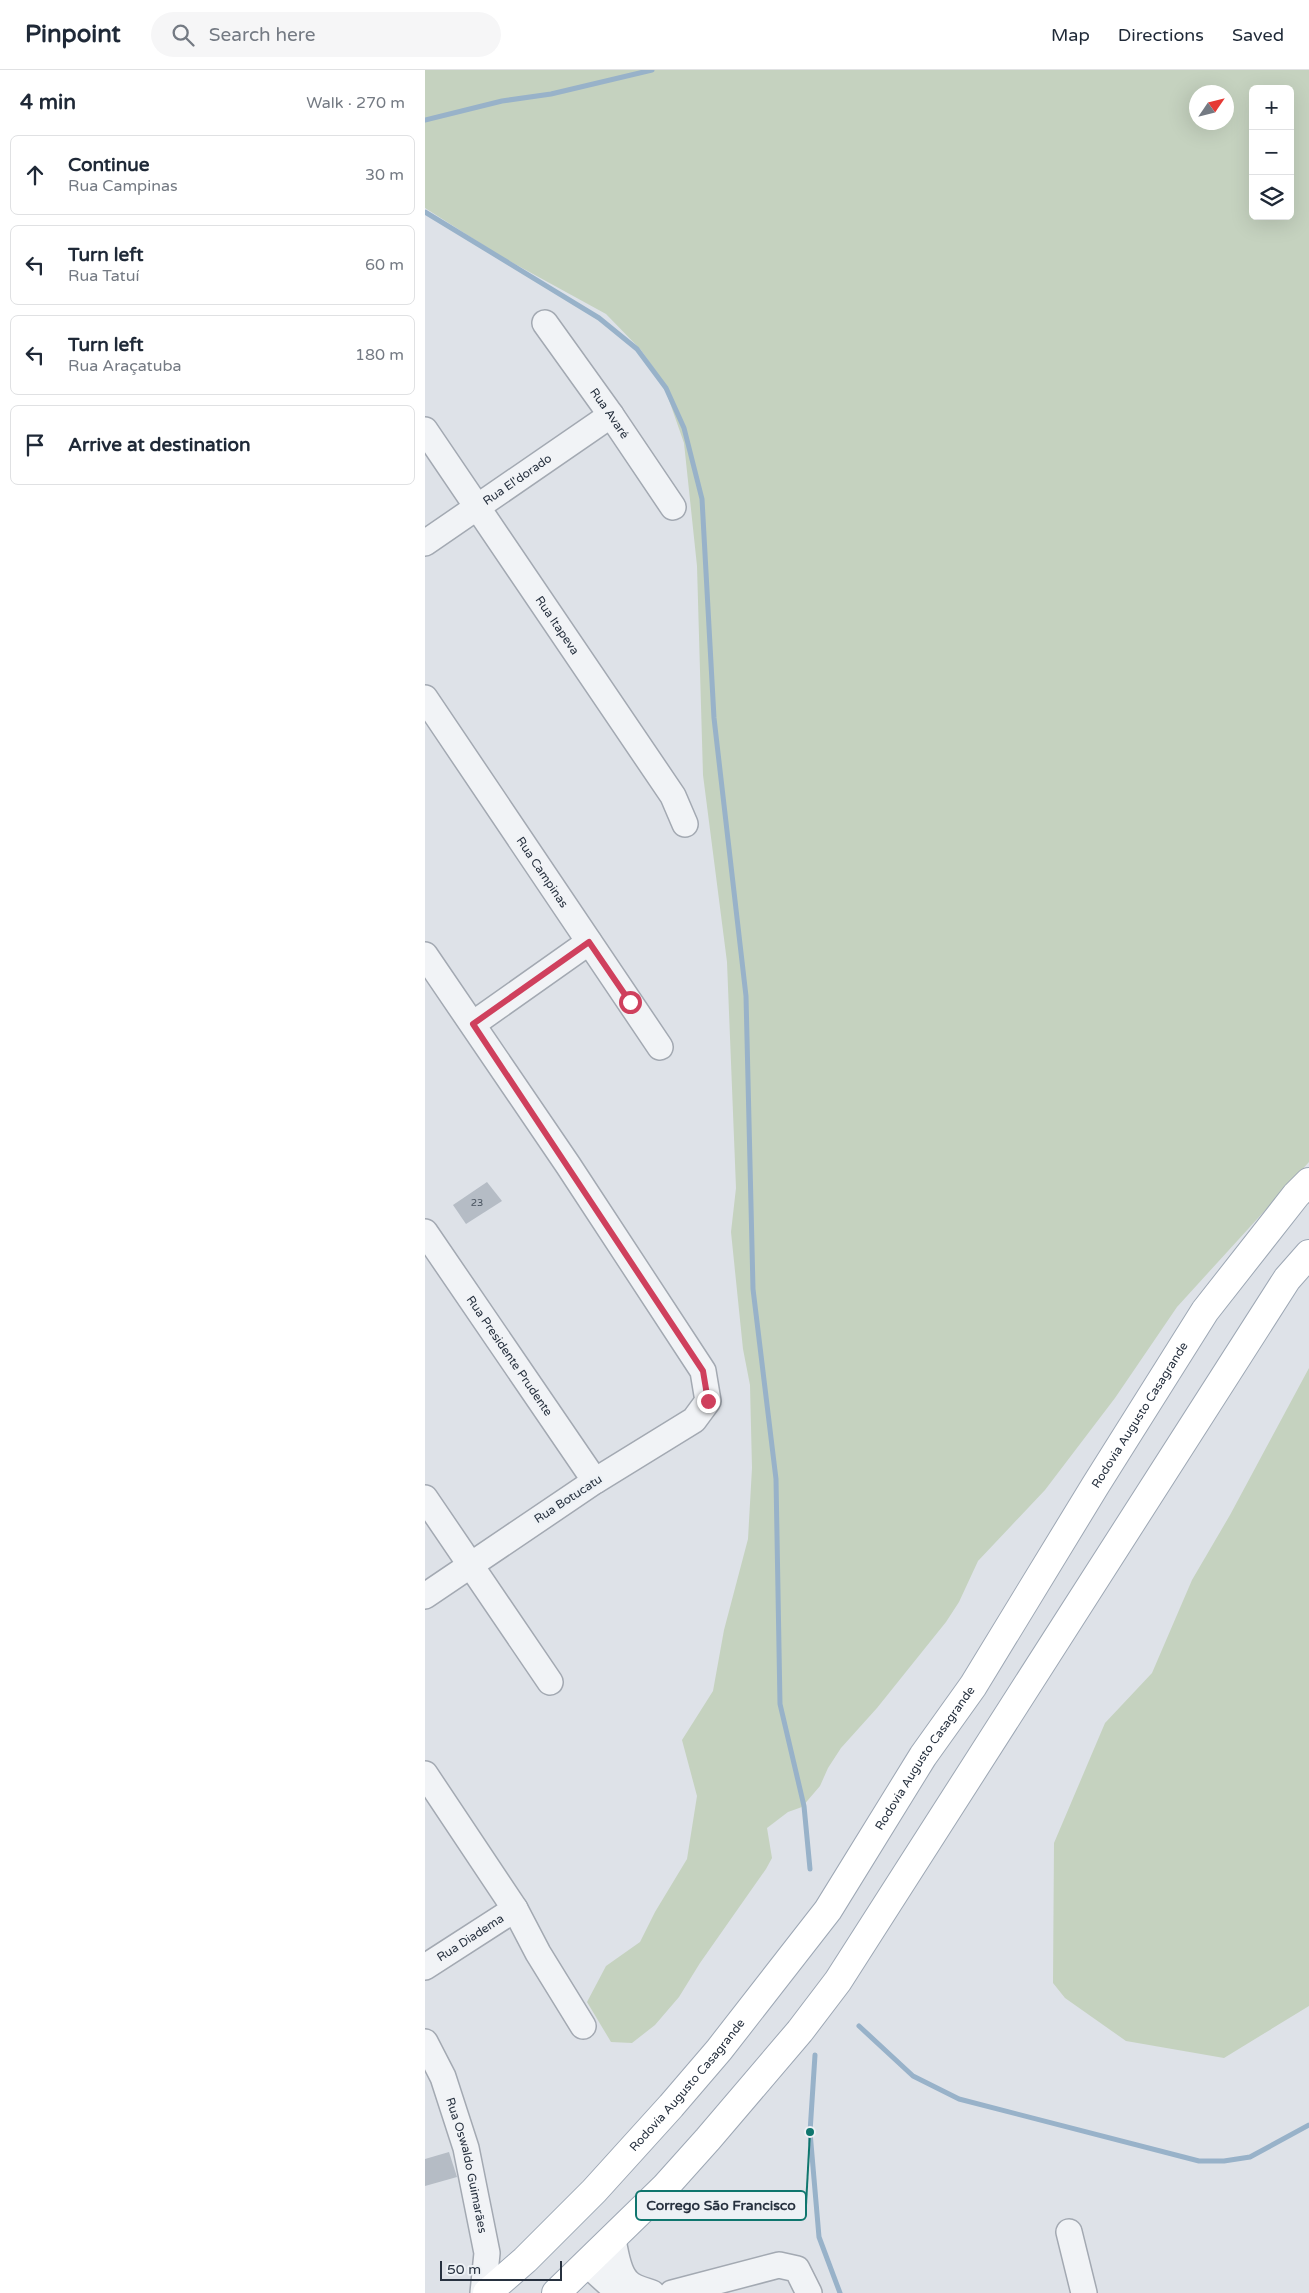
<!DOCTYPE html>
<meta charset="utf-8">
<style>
:root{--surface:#fff;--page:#f6f6f7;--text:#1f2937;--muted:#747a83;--line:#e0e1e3}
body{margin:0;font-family:"Varela Round",sans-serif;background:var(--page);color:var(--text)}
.controls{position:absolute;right:15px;top:15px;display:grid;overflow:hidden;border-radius:8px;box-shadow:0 5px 20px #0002}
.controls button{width:45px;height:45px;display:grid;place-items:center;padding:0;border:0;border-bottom:1px solid var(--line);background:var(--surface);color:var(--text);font:25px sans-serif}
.compass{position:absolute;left:764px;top:15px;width:45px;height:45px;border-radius:50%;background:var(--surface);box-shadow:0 5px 20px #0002;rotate:55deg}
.scale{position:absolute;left:15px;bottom:12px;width:122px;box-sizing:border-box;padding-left:5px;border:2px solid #27313f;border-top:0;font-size:14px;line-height:18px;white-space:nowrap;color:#27313f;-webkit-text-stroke:4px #edf1f5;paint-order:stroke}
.stop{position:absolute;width:15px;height:15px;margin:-11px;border:4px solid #cf405d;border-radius:50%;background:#fff}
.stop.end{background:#cf405d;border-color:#fff;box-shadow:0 1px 5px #0008}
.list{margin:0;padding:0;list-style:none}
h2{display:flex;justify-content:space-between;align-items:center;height:65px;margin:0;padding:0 20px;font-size:21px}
h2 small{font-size:16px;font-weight:400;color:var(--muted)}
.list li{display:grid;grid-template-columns:32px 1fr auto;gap:15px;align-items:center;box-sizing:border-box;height:80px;margin:0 10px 10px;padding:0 10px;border:1px solid var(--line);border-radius:8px}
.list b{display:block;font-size:19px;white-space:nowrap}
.list p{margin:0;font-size:16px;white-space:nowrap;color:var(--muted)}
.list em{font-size:16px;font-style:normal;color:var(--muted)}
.icon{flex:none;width:28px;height:28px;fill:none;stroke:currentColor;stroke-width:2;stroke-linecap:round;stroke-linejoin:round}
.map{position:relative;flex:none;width:884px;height:2223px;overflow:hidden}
header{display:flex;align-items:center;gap:30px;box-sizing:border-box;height:70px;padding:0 25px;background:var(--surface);border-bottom:1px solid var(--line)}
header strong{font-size:24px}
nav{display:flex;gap:28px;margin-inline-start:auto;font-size:18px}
.search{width:350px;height:45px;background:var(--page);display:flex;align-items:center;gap:12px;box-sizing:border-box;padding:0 18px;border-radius:28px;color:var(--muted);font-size:19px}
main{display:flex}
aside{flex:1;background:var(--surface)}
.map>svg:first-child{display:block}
.green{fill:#c5d2bf;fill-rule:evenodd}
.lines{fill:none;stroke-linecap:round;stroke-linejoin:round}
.stream{stroke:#98b2c9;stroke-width:5}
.building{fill:#b5bcc5}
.minor-casing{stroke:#a3a9b2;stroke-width:28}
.major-casing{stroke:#9da7b4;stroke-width:30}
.minor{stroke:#f1f3f6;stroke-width:25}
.major{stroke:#fff;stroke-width:28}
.route{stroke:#cf405d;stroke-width:6}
.labels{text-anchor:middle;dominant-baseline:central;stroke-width:4.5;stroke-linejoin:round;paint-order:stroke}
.number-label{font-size:10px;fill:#4a5460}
.street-label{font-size:12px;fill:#27313f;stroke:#edf1f5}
.leader{fill:none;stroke:#0f766e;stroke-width:2}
.callout-dot{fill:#0f766e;stroke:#edf1f5;stroke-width:2}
.callout{fill:#edf1f5;stroke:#0f766e;stroke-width:2}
.callout-label{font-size:14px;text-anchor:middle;font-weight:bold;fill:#27313f}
</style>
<header>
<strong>Pinpoint</strong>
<div class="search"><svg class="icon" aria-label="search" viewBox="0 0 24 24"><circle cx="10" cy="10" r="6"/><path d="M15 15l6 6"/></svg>Search here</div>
<nav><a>Map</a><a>Directions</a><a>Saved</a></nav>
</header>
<main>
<aside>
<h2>4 min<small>Walk · 270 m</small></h2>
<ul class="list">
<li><svg class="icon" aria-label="ahead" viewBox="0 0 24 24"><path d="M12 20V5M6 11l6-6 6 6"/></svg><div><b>Continue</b><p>Rua Campinas</p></div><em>30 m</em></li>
<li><svg class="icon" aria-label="left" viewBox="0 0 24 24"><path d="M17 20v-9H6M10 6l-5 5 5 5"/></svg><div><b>Turn left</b><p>Rua Tatuí</p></div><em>60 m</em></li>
<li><svg class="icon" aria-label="left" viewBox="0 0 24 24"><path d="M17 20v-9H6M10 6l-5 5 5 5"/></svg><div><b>Turn left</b><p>Rua Araçatuba</p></div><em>180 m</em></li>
<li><svg class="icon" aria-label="arrive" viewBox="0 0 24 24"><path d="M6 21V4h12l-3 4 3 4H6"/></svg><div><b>Arrive at destination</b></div></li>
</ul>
</aside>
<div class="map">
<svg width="884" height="2223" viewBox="0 0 884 2223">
<rect width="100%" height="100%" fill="#dee2e8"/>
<g class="green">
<path d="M0,0H884V1092L752,1237L690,1328L620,1420L553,1491L534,1532L521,1552L452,1638L416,1678L403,1698L395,1716L377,1737L363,1742L342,1758L347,1788L341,1799L275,1893L254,1927L230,1955L207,1973L186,1972L162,1932L181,1896L215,1872L230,1842L262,1789L272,1726L257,1670L288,1621L299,1560L323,1469L327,1398L325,1315L318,1279L306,1162L311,1118L302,892L278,705L272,496L259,373L237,310L216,280L181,244L77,187L0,138ZM828,19H865V146H828ZM772,22H802V52H772Z"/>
<path d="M884,1298V1936L799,1988L701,1971L640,1928L628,1913L629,1773L680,1653L727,1603L767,1510L805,1445Z"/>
</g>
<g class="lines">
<g class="stream">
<path d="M0,50L77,31L126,24L227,0"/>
<path d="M0,142L174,248L212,279L241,318L259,358L277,429L289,648L321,926L328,1219L351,1409L355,1634L379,1736L385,1799"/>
<path d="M434,1956L488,2006L534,2029L774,2091H799L825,2087L884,2055"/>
<path d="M390,1985L385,2062L394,2167L415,2223"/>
</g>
</g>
<g class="building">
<path d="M62,1112L77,1131L41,1154L28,1135Z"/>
<path d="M24,2082L32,2107L0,2116V2089Z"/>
</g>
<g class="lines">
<defs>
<g id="minor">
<path id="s1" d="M120,253L186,345L248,437"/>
<path id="s2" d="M0,360L248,726L260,754"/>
<path id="s3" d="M0,473L186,345"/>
<path id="s4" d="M0,628L235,977"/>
<path d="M0,885L143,1095L278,1301L283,1331L269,1350L170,1411L0,1526"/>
<path d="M48,954L164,872"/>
<path id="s5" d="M0,1162L170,1411"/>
<path d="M0,1428L125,1612"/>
<path d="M0,1704L90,1839L113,1883L158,1956"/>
<path id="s6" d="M0,1897L90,1839"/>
<path id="s7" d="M0,1972L18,2007L41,2078L62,2183L58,2223"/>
<path d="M644,2162L659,2223"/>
<path d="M188,2169C190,2181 193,2202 202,2211C208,2218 219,2220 227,2223"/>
<path d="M162,2194L194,2223"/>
<path d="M247,2223L354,2195L372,2199L384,2223"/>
</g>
<g id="major">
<path id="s8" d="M62,2223L100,2190L169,2121L246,2036L294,1980L403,1840L498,1686L548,1616L670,1416L780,1241L871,1125L884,1112"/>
<path d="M131,2223L240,2117L283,2069L375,1961L413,1911L862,1209L884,1184"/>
</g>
</defs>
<use href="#minor" class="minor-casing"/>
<use href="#major" class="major-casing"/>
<use href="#minor" class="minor"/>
<use href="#major" class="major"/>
</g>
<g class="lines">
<path class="route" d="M205,932L164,872L48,954L278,1301L283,1331"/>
</g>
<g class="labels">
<g class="number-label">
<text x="52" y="1133">23</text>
</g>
<g class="street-label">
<text stroke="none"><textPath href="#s1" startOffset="111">Rua Avaré</textPath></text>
<text stroke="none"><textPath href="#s3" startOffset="112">Rua El'dorado</textPath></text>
<text stroke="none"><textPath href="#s2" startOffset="236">Rua Itapeva</textPath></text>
<text stroke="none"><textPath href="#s4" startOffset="210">Rua Campinas</textPath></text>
<text stroke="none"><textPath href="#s5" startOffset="150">Rua Presidente Prudente</textPath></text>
<text stroke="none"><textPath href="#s8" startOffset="1099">Rodovia Augusto Casagrande</textPath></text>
<text transform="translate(143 1429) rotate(-33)">Rua Botucatu</text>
<text stroke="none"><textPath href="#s8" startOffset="694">Rodovia Augusto Casagrande</textPath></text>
<text stroke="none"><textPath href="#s6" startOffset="54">Rua Diadema</textPath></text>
<text stroke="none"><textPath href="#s8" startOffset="289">Rodovia Augusto Casagrande</textPath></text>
<text stroke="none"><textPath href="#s7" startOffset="131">Rua Oswaldo Guimarães</textPath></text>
</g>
</g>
<path class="leader" d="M385 2062L381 2135"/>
<circle class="callout-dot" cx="385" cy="2062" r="5"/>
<rect class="callout" x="211" y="2121" width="170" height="29" rx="5"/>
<g class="callout-label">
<text x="296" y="2140">Corrego São Francisco</text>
</g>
</svg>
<div class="controls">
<button>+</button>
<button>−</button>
<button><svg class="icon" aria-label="layers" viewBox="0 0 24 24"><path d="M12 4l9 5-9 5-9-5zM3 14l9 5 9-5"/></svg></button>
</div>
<svg class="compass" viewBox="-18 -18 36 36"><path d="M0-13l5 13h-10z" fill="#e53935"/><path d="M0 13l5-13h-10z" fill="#747a83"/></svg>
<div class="scale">50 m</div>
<div class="stop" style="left:205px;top:932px"></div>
<div class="stop end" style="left:283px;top:1331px"></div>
</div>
</main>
